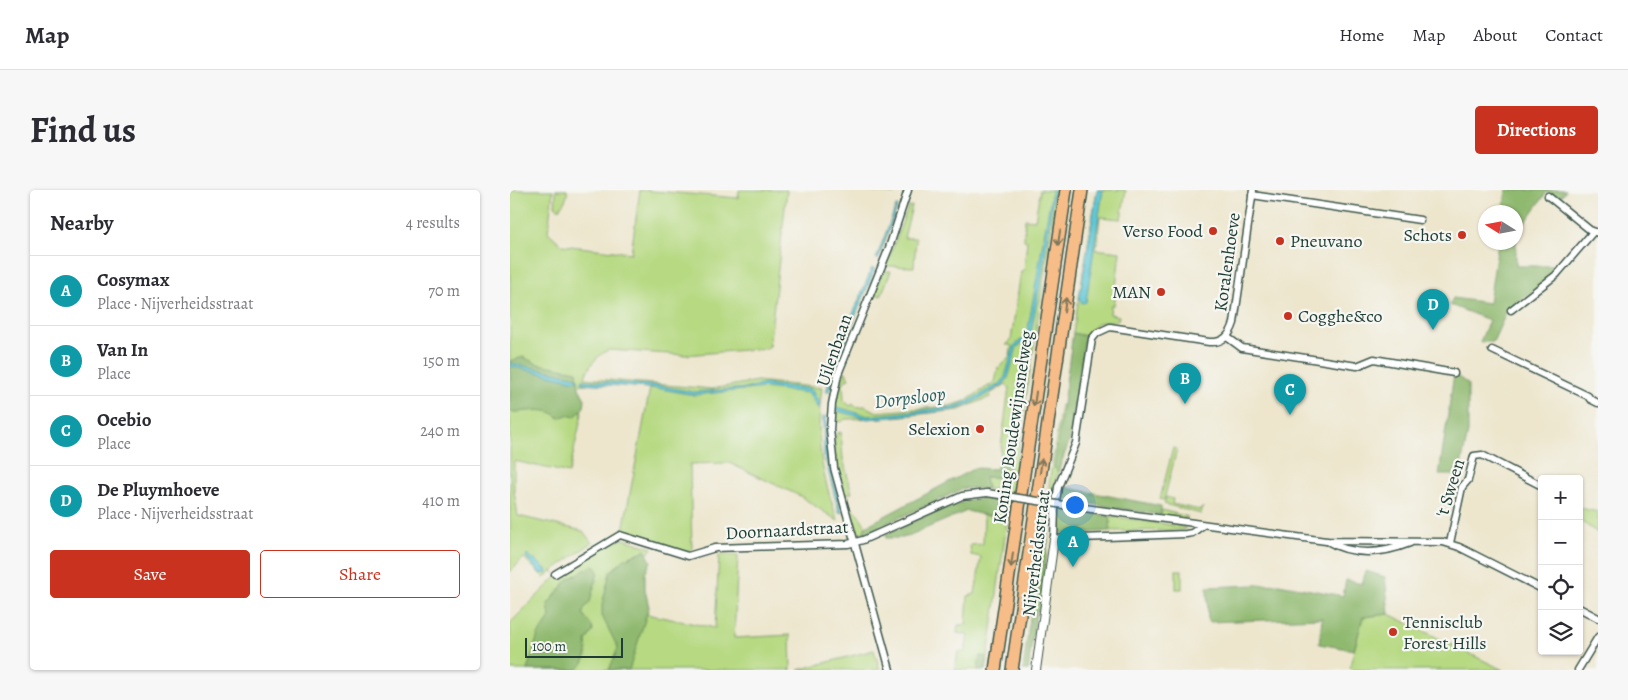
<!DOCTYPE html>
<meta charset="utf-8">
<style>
:root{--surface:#fff;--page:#f7f7f7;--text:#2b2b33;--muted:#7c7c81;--line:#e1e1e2;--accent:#c8321e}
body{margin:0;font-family:Alegreya,serif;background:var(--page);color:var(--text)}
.controls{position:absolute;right:15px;bottom:15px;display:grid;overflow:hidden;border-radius:5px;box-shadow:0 1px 4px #0004}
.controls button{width:45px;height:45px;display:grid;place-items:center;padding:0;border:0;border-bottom:1px solid var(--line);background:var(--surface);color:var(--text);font:25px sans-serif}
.compass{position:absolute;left:968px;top:15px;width:45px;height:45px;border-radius:50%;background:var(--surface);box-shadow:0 1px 4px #0004;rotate:281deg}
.scale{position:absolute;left:15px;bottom:12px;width:98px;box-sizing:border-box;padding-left:5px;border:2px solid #1f3d34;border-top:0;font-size:14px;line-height:18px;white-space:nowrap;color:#1f3d34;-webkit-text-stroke:4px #f6f6f2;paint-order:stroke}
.you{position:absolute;left:564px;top:314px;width:18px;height:18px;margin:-12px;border:4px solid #fff;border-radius:50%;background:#1a73e8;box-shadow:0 0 0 8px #1a73e833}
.badge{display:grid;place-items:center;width:32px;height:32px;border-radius:50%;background:var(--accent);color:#fff;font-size:16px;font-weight:700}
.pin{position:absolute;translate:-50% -41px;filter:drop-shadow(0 1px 2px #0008)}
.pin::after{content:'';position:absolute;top:26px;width:18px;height:15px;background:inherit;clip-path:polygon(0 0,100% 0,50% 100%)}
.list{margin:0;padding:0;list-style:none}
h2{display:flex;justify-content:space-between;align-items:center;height:65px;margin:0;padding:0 20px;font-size:21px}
h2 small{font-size:16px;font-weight:400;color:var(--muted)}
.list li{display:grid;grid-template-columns:32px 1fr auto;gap:15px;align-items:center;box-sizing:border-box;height:70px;padding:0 20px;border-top:1px solid var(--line)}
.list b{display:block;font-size:19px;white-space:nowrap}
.list p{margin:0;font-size:16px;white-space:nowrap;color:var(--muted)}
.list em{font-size:16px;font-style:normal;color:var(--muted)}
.actions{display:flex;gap:10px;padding:15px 20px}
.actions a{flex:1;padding:11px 0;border:1px solid var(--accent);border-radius:5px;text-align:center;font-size:18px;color:var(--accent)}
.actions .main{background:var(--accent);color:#fff}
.icon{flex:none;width:28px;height:28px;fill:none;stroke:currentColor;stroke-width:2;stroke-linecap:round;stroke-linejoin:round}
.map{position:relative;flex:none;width:1088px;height:480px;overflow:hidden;border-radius:5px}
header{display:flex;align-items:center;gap:30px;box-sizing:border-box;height:70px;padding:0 25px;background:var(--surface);border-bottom:1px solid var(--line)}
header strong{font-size:24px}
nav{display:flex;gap:28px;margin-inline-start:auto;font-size:18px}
.intro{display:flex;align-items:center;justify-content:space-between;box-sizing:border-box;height:120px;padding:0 30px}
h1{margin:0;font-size:35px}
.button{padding:12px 22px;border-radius:5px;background:var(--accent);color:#fff;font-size:18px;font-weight:700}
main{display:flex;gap:30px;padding:0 30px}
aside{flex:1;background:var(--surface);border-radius:5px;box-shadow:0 1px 4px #0004}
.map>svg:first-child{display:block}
.green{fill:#b6d981;stroke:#6a8b5a}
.forest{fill:#90b96f;stroke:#587b52}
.water{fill:#5ac5d4;stroke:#3c8184}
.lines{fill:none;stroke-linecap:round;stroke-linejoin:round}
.minor-casing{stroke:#3e564b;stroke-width:9}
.tertiary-casing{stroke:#3e564b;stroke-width:10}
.motorway-casing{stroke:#3e564b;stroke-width:14}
.minor{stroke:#fff;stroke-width:6}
.tertiary{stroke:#fff;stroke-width:8}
.motorway{stroke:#f7bd88;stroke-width:11}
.minor-bridge-casing{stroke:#3e564b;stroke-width:9;stroke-linecap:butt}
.minor-bridge{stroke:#fff;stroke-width:6}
.oneway{stroke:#80775a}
.poi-dot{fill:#c8321e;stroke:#f6f6f2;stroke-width:2}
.labels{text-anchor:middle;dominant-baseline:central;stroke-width:4.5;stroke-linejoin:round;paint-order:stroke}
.poi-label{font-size:18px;fill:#1f3d34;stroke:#f6f6f2;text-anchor:end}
.street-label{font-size:18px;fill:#1f3d34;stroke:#f6f6f2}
.water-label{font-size:19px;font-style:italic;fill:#2e5f5c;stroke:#f6f6f2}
</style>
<header>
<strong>Map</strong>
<nav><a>Home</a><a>Map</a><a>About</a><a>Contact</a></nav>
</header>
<div class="intro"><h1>Find us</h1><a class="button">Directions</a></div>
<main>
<aside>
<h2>Nearby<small>4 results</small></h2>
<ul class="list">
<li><span class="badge" style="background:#0f9aa8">A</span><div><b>Cosymax</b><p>Place · Nijverheidsstraat</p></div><em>70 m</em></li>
<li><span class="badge" style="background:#0f9aa8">B</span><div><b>Van In</b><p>Place</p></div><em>150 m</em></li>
<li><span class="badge" style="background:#0f9aa8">C</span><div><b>Ocebio</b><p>Place</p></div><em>240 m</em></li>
<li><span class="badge" style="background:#0f9aa8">D</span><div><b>De Pluymhoeve</b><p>Place · Nijverheidsstraat</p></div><em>410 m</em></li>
</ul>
<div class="actions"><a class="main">Save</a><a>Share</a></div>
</aside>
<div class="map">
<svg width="1088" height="480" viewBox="0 0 1088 480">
<rect width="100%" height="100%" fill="#f6f6f2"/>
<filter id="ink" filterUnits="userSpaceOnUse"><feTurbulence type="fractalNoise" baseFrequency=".02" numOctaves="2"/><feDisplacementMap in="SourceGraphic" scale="10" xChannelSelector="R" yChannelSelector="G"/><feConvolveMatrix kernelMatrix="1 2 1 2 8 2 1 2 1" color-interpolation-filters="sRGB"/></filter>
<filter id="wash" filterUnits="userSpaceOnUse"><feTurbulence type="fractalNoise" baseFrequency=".0096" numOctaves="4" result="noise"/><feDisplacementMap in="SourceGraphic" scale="20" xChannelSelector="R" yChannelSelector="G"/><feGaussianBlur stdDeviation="1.12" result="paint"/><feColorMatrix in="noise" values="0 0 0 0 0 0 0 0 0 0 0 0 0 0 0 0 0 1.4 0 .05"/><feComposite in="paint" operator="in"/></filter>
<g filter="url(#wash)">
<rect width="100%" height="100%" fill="#ede6cd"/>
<g class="green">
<path d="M0,0H43L38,42L52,55L121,63L130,0L228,8L229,0H277L259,158L175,165L99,160C89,163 77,178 75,188L202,199L247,191L312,198C305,248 311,284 328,331L290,306L219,273L180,274L182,358L176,364L115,343L113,340L140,198L85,193L68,195L72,224L59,283L4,271V301L8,326L73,341L82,353L42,381L45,384L42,381L34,388L14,368L0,382Z"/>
<path d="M46,0H57C58,8 54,13 49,19L45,16Z"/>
<path d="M342,0H385L384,4Z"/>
<path d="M530,0H547L502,302L477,299L475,287H497L492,268L489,273L499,197L496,194L480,204V207L449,220L373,228L335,229L332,232L326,231L325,213L335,181L339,188L333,193L334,210L340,216L343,214L346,217L355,216L367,222L440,216L455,211L485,192L488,178L500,167L501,155H496L501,150L511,81L514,80L517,51L514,50L515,29L525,30Z"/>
<path d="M587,0H616L611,29L590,27L587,54L584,59L610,62L604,115H601L600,124L609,126L608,130L588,133L575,146L563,143Z"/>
<path d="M402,16L394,48H406L404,77L376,76L398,17Z"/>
<path d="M373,81H381L371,106L364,104Z"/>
<path d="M551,215L554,216L544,278L548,282L540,308H537Z"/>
<path d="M331,242L333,269L342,303L336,304C331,290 320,255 327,243Z"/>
<path d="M663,258L667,259L654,310L650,309Z"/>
<path d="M656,307L663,309L662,314L690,320L693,317L691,324L654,314Z"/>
<path d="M488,310L500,311L478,467L470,466L468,480H445L448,462H455L458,445L447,443L448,435H456L458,406L465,404L471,367L461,365L460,355L473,354L474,325H485Z"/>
<path d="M535,318H538V345L531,344Z"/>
<path d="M1070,318L1088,322V343L1069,330Z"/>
<path d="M341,320L347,322L356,336L353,344L348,342Z"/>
<path d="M652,320L678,327L674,329L651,325Z"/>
<path d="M600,326L675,337V340L600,341Z"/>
<path d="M114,349L142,358L129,377L136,424L205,438L209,365H228L224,448L280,445L281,480H0V433L47,386L103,350Z"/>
<rect x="666" y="380" width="6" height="19"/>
<path d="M879,424L993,480H842L840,476L853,427Z"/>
<path d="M364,460L370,480H288Z"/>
</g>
<g class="forest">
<path d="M996,0H1056L1048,10L1037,2L1006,46V76H1045V84L997,121L983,152H970L979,130L940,115L943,108L979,113L988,53L1006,52V22H993Z"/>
<path d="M563,143L575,146L559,252L548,282L544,278Z"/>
<path d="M13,167L28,174L67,181L69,198L75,209L74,217L65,227L57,225L49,228C37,215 16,223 0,222V171Z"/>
<path d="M944,184L958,194V242L949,285H929Z"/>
<path d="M491,268L500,269L497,287H475L477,299L455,298L353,344L356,336L465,278L486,279Z"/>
<path d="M553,297L651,316V325L550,309Z"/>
<path d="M470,308L488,310L485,325H474L457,321L393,348H376V344C406,331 437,313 470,308Z"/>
<path d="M550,319L600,326V341L553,344L549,338Z"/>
<path d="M531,344L538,345V352L530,421H526L518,480H513Z"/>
<path d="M135,360L141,371L135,384V400L139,417L119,480H99L108,458L92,426V415L100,382L115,369Z"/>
<path d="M84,375L88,382L80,412L74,419L73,424L82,436L83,441L76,451C78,463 77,472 66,480H17L28,445L40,428L38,414L58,389Z"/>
<path d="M856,381L875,387L879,424L853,427L844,460L809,454L812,428L698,432L697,397L769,394L833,406L836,390L852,394Z"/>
<path d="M470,466L478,467L476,480H468Z"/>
</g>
<g class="water">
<path d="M542,0H544L532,85L520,147L507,157L498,188L493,195L458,215L444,220L358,229L327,221V217L358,226L443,217L457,212L491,193L495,187L504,156L517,145Z"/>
<path d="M587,0H593L576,112L572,113L569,110Z"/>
<path d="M386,16H388L368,70L366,69Z"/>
<path d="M362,78L365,79L341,137L338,136Z"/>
<path d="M335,144L338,145L325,179L319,202H316L325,169Z"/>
<path d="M0,173L67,187L69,189L65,191L0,176Z"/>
<path d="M72,190L151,196L184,202L238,198L256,194L301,199L310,214L309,218L307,217L299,203L255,198L184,205L151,199L72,193Z"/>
<path d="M313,227H316L317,263L332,323L329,322L314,265Z"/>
<path d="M17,364L36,379L37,383L31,384L16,367Z"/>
</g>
</g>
<g filter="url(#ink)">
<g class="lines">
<defs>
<g id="minor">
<path d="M742,5L910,30"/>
<path d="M1038,6L1080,40L1088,43"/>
<path d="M1001,120L1046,85L1083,42"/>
<path d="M717,147L732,158L847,176L864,169L944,183"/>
<path d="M982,160L1078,206L1080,209L1088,213"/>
<path d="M560,316L816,351L933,352L949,357L1032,399"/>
<path d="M693,335L682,343L676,344L544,349L545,319L548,297L566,253L582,149L587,143L600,137L699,152C713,153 720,146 724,133L743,0"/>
<path d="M817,351C844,367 872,364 900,353"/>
<path d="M940,353L952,297L958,290L964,266L972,265L1032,296"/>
<path d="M45,384L110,345L178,366L205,358L338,354L353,350L452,306L477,303"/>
<path d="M1069,418L1088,428"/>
<path d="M380,480L324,278L320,239L322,214L328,184L379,58L398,0"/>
<path d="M1068,480L1088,447"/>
</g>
<path id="tertiary" d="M526,480L544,349"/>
<g id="motorway">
<path d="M485,480L556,0"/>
<path d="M502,480L572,0"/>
</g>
</defs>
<use href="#minor" class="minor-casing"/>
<use href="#tertiary" class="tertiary-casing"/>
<use href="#motorway" class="motorway-casing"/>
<use href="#minor" class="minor"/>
<use href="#tertiary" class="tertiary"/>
<use href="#motorway" class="motorway"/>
<defs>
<path id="minor-bridge" d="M477,303L560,316"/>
</defs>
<use href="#minor-bridge" class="minor-bridge-casing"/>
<use href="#minor-bridge" class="minor-bridge"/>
</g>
<defs><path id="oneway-shaft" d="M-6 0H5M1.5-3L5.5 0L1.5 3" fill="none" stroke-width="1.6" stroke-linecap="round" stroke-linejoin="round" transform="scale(1.25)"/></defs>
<g class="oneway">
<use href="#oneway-shaft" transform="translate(549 48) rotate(98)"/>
<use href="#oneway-shaft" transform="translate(555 115) rotate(-82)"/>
<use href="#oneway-shaft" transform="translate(525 209) rotate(98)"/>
<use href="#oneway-shaft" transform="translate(531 276) rotate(-82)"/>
<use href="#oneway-shaft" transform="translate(502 370) rotate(98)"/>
</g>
</g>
<g class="poi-dot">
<circle cx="703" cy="41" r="5"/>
<circle cx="952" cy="45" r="5"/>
<circle cx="770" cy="51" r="5"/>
<circle cx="651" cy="102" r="5"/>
<circle cx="778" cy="126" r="5"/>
<circle cx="470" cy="239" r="5"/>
<circle cx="883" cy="442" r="5"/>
</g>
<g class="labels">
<g class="poi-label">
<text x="693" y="41">Verso Food</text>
<text x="942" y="45">Schots</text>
<text x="780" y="51" text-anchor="start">Pneuvano</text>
<text x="641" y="102">MAN</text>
<text x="788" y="126" text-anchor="start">Cogghe&amp;co</text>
<text x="460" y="239">Selexion</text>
<text x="893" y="432" text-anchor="start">Tennisclub<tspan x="893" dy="21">Forest Hills</tspan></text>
</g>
<g class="street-label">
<text transform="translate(717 72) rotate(-82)">Koralenhoeve</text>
<text transform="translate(324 160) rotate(-71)">Uilenbaan</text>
<text transform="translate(503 237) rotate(-82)">Koning Boudewijnsnelweg</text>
<text transform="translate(940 298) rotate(-73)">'t Sween</text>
<text transform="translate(277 340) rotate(-3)">Doornaardstraat</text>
<text transform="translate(526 363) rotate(-83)">Nijverheidsstraat</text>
</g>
<g class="water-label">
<text transform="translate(400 208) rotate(-7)">Dorpsloop</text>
</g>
</g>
</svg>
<div class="controls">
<button>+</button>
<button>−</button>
<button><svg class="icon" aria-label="locate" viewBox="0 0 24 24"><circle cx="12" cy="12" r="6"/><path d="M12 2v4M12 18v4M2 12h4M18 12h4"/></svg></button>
<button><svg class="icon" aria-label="layers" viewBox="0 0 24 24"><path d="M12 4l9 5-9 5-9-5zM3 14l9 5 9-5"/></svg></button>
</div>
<svg class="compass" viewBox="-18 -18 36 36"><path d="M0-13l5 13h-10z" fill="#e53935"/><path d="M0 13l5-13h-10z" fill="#7c7c81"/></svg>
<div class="scale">100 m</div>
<div class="you"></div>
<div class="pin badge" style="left:563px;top:377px;background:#0f9aa8">A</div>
<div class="pin badge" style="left:675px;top:214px;background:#0f9aa8">B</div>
<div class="pin badge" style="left:780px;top:225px;background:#0f9aa8">C</div>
<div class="pin badge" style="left:923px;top:140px;background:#0f9aa8">D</div>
</div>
</main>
